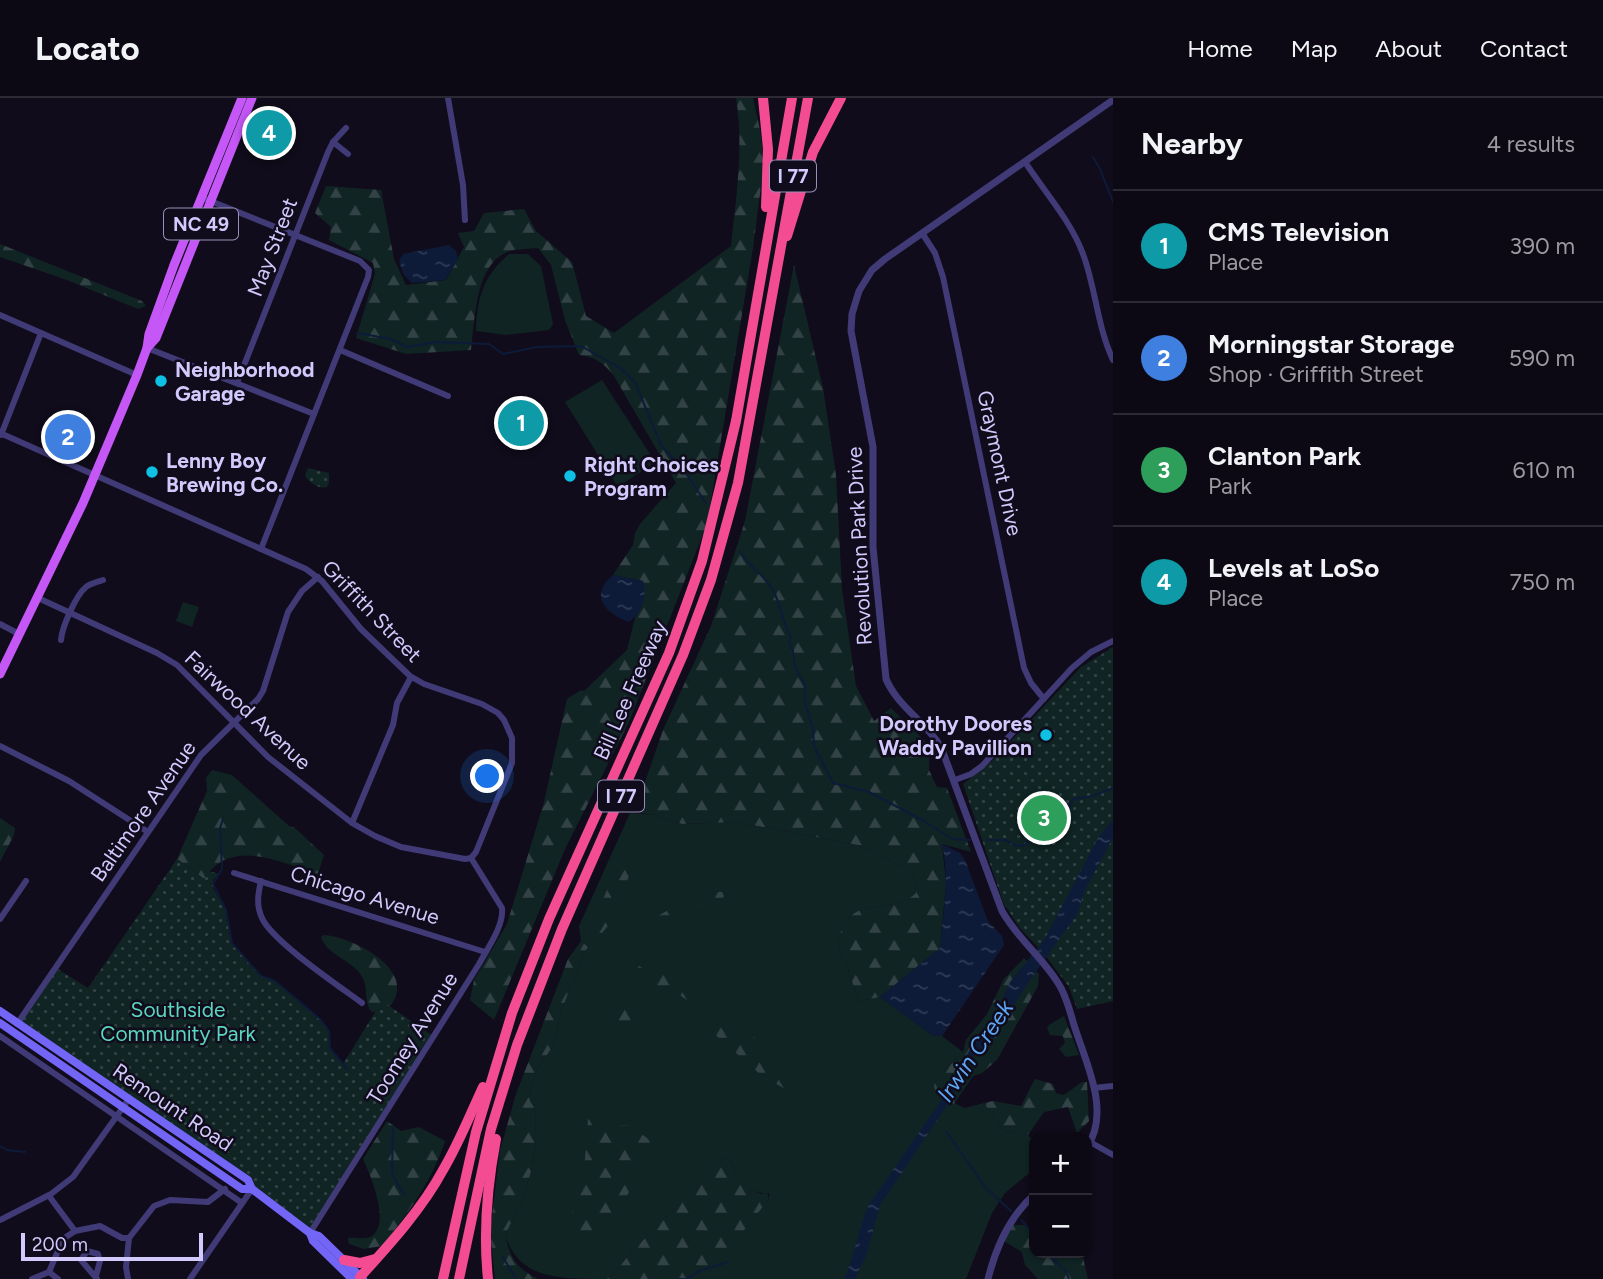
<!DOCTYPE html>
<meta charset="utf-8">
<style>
:root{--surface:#0c0914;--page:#1a1722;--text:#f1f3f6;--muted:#9a9aa0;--line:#2c2a34;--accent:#b45309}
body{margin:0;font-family:Figtree,sans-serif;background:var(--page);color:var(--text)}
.controls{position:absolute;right:21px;bottom:21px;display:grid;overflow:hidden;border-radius:14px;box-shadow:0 2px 5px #0004}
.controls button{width:63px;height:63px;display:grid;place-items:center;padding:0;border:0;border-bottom:2px solid var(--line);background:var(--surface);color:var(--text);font:35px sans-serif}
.scale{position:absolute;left:21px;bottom:18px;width:182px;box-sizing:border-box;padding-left:7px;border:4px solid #d2c9fc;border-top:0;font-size:19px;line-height:24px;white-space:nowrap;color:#d2c9fc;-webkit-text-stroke:5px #100c1b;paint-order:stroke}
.you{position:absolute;left:488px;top:679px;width:24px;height:24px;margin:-18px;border:5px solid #fff;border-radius:50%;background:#1a73e8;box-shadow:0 0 0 10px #1a73e833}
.badge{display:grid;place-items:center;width:46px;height:46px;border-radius:50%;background:var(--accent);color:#fff;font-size:23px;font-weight:700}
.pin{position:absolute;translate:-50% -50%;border:4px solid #fff;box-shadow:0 2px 7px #0006}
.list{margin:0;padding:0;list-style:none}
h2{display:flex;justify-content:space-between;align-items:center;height:91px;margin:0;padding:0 28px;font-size:30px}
h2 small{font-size:23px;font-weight:400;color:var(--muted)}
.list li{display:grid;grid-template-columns:46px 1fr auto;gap:21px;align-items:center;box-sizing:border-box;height:112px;padding:0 28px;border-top:2px solid var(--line)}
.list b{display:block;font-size:26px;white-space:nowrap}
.list p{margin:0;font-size:23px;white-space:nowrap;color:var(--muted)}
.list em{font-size:23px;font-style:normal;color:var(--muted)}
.map{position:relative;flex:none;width:1113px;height:1181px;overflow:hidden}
header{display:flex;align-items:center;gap:42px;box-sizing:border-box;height:98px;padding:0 35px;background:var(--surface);border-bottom:2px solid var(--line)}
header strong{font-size:33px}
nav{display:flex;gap:38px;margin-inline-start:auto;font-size:24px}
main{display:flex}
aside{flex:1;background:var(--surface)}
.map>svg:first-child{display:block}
.grass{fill:#102424}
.forest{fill:url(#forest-firs)}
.park{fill:url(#park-dots)}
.water{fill:url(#water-ripples)}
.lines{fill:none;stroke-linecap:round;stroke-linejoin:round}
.stream{stroke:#0d1b39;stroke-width:2}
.minor{stroke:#403a77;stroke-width:6}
.tertiary{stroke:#403a77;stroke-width:7}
.secondary{stroke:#7366f6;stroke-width:8}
.primary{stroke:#c457f5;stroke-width:9}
.motorway{stroke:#f44c92;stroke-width:10}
.poi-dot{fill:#0ec0e3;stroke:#100c1b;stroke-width:2.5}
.labels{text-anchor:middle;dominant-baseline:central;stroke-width:5;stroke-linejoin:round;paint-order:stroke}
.shield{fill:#100c1b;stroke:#9890b8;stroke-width:2}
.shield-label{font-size:19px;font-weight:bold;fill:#d2c9fc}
.street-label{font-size:21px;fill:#d2c9fc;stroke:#100c1b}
.poi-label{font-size:21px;font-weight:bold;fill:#d2c9fc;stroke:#100c1b;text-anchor:start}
.park-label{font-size:21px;fill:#5bd6bf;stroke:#100c1b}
.water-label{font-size:23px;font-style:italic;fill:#5ea6f5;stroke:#100c1b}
</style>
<header>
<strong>Locato</strong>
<nav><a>Home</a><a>Map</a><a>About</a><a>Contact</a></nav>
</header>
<main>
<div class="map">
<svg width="1113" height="1181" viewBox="0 0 1113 1181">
<defs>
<pattern id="forest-firs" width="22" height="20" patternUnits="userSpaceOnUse" patternTransform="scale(1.75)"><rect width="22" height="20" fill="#102424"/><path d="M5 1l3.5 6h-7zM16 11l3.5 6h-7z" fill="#324245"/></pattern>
<pattern id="park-dots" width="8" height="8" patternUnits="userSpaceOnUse" patternTransform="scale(1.75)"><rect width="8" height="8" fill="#102424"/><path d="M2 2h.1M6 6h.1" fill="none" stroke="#324245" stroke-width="1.8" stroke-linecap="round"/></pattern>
<pattern id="water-ripples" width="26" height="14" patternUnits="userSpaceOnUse" patternTransform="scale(1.75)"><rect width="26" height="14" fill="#0d1b39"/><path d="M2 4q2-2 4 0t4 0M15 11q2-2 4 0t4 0" fill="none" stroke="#2f3b57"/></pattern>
</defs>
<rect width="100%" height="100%" fill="#100c1b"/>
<g class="grass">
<path d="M509,156H528L541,168L553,226L549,232L506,237L476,233C477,200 483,178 509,156Z"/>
<path d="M602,282L655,364L618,389L565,304Z"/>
<path d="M183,504L199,509L192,529L176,523Z"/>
<path d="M630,715L656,717L682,726L737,724L863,748L909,772L915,783L916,795C896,814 868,803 852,817C845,823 841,834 837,842L859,903L880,899L933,938H942L963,954L940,977L936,997L965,1010L984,1005L1004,1033L1028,1037L1034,1044V1071L1005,1095L992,1115L966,1181H710L737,1139L769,1101V1095C747,1096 736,1084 731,1064L723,1059L708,1080L633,1152L612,1178L606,1181C557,1181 519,1181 505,1137L521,1105L531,1074L536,1042L535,1011L530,1003L531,989L537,971L554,947L561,914L581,861L588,849L581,843L579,828Z"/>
</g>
<g class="forest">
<path d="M736,0H753L760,32L764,65L753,150L707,426L629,624L565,751L494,922L470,902L474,882L507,826L544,704L567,601L581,592L584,593L627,552L635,520L642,507L643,483L613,477L633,447L635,435L640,426L676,385L614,278C604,265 595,259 579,257L565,222L551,167L538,150C529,151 518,151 510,153C474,164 475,224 471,252L406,256L356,240L375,176L373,165L329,142L331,129L315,115L326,88L381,92L394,161L406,187L446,182L464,149L458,135L474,133L484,115L524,111L536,133L572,164L586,218L614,235L731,148C736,100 744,48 736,0Z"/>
<path d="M0,146L142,203L146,208L138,211L67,182L0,159Z"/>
<path d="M794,167L823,290L836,377L842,491L856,588L874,623L891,610L930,648L929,672L937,689L947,690L971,754L942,746L946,785L940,850L880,899L859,903L837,842C841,834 845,823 852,817C868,803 896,814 916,795L915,783L909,772L863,748L737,724L682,726L656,717L640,715L644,687L663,632L711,528L745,423Z"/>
<path d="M212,672L232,677L289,728L295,730L324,757L318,776C280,764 231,739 204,781L177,761L207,693L206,680Z"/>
<path d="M0,720L15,730L14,737L0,764Z"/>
<path d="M619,763L632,770L612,823L598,840L579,828L599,811Z"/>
<path d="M707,793L722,794L724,798L720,805C707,806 683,809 677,822C673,829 676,832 669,838H661L657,834L656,824L658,818L695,796Z"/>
<path d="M324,837C347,838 402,864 397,893C396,901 391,907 386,913L372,914C362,903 371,887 358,873C347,861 326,855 321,839Z"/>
<path d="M581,843L588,849L581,861L561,914L554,947L537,971L531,989L530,1003L535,1011L536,1042L531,1074L521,1105L505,1137C511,1161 515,1169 538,1181H495L490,1133L500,1052L516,996L568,861Z"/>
<path d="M1024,860L1039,876L1038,888L997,962L982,975L973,978L954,1006L936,997L934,987L940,977L963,954L966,942L987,916L1004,881Z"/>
<path d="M628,864C638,866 645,872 655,875C674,879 672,869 692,886L693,902L692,904C683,901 679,895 671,892C665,890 660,892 654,891C641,890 632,881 622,874L623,868Z"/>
<path d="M628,907H639L650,915C637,926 616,924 599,921L598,917L603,910Z"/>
<path d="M1064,918L1079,957L1066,959L1059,951L1065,945L1063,938L1050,937L1047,930L1049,927Z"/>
<path d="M718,919C731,920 757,939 765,950C769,957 769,964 775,970C781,976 787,977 791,986L788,991H785L760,976L711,933L710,924Z"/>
<path d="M1035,981L1053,986L1056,995L1064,997L1082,984H1087L1089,1023L1077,1035L1068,1009L1044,1014L1028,1037L1004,1033L984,1005L993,1003L1021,1008Z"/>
<path d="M588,1021L601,1027H629L654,1045C634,1085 622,1122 577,1141L572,1113L576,1090L584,1074Z"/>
<path d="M387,1023L401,1033L419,1029L445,1043C432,1083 408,1116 382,1148L364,1151L349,1146L348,1140C354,1139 363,1142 370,1139C393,1129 370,1076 363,1061Z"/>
<path d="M723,1059L731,1064C736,1083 743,1089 761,1096L767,1094L769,1101L733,1146L723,1173L710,1181H606L612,1178L633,1152L707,1080Z"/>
<path d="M1013,1127H1024L1034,1137V1155H1052L1056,1159L1064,1155H1082L1088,1181H1038L1025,1167L1022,1154L1004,1143Z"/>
</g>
<g class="park">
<path d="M308,370L329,375V385L327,389C318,391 310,385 305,378Z"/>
<path d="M1113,549V903L1077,911L1069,889L1045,857L1019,829L1003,804L963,686L992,663L1081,569Z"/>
<path d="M177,761L204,781L209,773L219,776L213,782V790L226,812L232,845L261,878L275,883L320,921L329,933L330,950L343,966L382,903L433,938L310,1135L252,1091L248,1082L19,925L56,870L88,890Z"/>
</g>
<g class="water">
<path d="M449,147L456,153L458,162L445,182L412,185L404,177L399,163L403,156Z"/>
<path d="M613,477L643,483C648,497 641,516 629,524C606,516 588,497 613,477Z"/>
<path d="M1113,722V740L1084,794L1078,815L1026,888L993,941L973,959L944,1012L880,1107L866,1158L855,1181H844C855,1157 858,1132 868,1108L938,1007L973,946L997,914L1010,884L1044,842L1099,738Z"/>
<path d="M942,746L960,755L965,762L988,823L1002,838L1004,847L942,938H933L880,899L940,850C943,816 950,779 942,746Z"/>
</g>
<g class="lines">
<g class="stream">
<path d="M1093,59L1100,71L1113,104"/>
<path d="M357,235L391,241L407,249L436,244L489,246L503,256L537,249L581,248L620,270L635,284L661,347L685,374L706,405"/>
<path d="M740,454C749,468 765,478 773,492C781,507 782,524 791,539L789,545L793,553L795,569L805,588V605L813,631L814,648L833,685L869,694L924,723L952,741L970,742"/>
<path d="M223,721L220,730L222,771L213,786L226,812L232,845L261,878L275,883L320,921L329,933L330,950L348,972"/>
<path d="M987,742H1005L1017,748L1025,747L1038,727L1063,724L1073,701L1093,698L1113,690"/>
<path d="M393,1030L392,1076L404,1097"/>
<path d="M946,1033L985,1089L1011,1113"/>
<path d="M0,1048L7,1052L25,1054"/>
<path d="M1021,1122L1034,1136"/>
<path d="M1046,1155L1066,1173L1069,1181"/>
<path d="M503,1159L516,1181"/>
<path d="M679,1181H687L699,1173L728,1164"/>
</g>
<g class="minor">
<path d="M448,0L463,87L465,122"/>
<path d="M333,44L348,56"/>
<path d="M1025,64C1044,93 1071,123 1083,156C1096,191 1097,228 1113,262"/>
<path d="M203,100L360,163L369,172L368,179L261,451"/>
<path d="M922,135L935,155L943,179L1024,570L1031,585L1044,601"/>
<path d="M0,217L137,277"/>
<path d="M147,250L314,316"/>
<path d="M340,252L448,298"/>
<path d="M237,285L328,54L333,44L346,30"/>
<path d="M0,335L306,471L322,483L361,531L410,578L424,586L482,606L498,615L504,622L512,640V665L476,754L471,760"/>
<path d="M1,337L41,235"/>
<path d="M38,500L157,555L177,567L268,659L352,725L375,738L401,749L465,761L471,760"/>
<path d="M0,526L19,536"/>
<path d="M61,542C62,529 76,497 86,489C91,485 98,484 103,482"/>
<path d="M0,648L69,683L148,734"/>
<path d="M955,682L971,676L982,668L1072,570L1091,554L1113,543"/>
<path d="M352,725L393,627L397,605L411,579"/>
<path d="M234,775L485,854"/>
<path d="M261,783C258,796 256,807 262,820C272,843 339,888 362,905"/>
<path d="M0,821L26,783"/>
<path d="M17,926L201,657L258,601L263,593L288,514L302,493L318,479"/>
<path d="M0,938L242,1105"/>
<path d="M1094,990L1113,988"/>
<path d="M1090,1044L1113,1057"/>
<path d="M49,1098L75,1133"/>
<path d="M0,1122L51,1096L73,1079L129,1001"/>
<path d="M310,1135L479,866C487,851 504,828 502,810L471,760"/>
<path d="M49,1174L63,1141L75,1133L100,1128L122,1140H129"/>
<path d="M96,1178L100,1163L98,1156L87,1153L81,1162L97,1181"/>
<path d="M32,1181L49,1174L58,1181"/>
<path d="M128,1181L126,1169L129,1140L154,1108L170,1102L208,1104L225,1091"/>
<path d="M190,1181L252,1091"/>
</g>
<g class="tertiary">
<path d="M1087,1049C1111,1014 1086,965 1075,930C1070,915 1067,898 1058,885C1042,859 1017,840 1002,813L941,649C925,623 898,609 886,581L873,449V349L851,233L852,216L859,193L872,172L885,161L1113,2"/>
<path d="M988,1181C996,1149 1009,1119 1034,1097"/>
</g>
<g class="secondary">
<path d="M0,913L248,1082L252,1091"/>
<path d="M0,925L242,1091H252L310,1135L319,1138L363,1181"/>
<path d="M310,1135L313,1143L352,1181"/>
</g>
<g class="primary">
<path d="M147,250L156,240L252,0"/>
<path d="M0,576L83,405L137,277L147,250L149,236L174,167L242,0"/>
</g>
<g class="motorway">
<path d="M763,0L768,51L766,109"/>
<path d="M787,138L813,54L841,0"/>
<path d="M344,1162L360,1165L375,1161"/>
<path d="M360,1179C390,1146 422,1111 443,1072C459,1045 470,1017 483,989"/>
<path d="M443,1181L476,1034L512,915L549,821L669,555L702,463L736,323L792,0"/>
<path d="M459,1181L491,1031L517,947L562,831L683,557L711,482L738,385L808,0"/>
<path d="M488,1181C483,1133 487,1088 496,1041"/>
</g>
</g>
<g class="poi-dot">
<circle cx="161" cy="283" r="7"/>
<circle cx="152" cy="374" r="7"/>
<circle cx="570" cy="378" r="7"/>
<circle cx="1046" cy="637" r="7"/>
</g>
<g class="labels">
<g class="shield">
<rect x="770" y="62.5" width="46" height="31" rx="5"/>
<rect x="164" y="110.5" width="74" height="31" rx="5"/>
<rect x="598" y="682.5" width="46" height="31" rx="5"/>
</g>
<g class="shield-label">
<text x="793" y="78">I 77</text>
<text x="201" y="126">NC 49</text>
<text x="621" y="698">I 77</text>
</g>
<g class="street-label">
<text transform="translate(272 149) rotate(-69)">May Street</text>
<text transform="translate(1000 365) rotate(78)">Graymont Drive</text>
<text transform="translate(859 448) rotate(-93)">Revolution Park Drive</text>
<text transform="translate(372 513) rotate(46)">Griffith Street</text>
<text transform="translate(630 592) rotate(-66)">Bill Lee Freeway</text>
<text transform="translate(248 612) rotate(43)">Fairwood Avenue</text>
<text transform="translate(143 713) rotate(-55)">Baltimore Avenue</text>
<text transform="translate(365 797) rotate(17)">Chicago Avenue</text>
<text transform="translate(412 940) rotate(-58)">Toomey Avenue</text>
<text transform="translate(173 1009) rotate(34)">Remount Road</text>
</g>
<g class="poi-label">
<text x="175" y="271">Neighborhood<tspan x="175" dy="24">Garage</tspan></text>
<text x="166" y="362">Lenny Boy<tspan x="166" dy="24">Brewing Co.</tspan></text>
<text x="584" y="366">Right Choices<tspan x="584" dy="24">Program</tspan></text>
<text x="1032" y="625" text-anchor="end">Dorothy Doores<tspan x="1032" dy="24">Waddy Pavillion</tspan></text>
</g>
<g class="park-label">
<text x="178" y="911">Southside<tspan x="178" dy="24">Community Park</tspan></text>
</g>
<g class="water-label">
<text transform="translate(975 953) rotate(-56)">Irwin Creek</text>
</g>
</g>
</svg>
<div class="controls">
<button>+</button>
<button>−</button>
</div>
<div class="scale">200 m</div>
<div class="you"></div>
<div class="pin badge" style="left:521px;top:325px;background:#0f9aa8">1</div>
<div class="pin badge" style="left:68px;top:339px;background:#3f7fe0">2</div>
<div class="pin badge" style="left:1044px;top:720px;background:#2e9e5b">3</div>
<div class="pin badge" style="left:269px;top:35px;background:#0f9aa8">4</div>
</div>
<aside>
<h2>Nearby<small>4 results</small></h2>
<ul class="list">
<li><span class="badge" style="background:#0f9aa8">1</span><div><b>CMS Television</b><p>Place</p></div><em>390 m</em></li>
<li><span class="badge" style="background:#3f7fe0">2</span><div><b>Morningstar Storage</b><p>Shop · Griffith Street</p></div><em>590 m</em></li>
<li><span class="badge" style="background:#2e9e5b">3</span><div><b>Clanton Park</b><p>Park</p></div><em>610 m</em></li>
<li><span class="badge" style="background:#0f9aa8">4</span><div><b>Levels at LoSo</b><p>Place</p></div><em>750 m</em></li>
</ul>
</aside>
</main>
